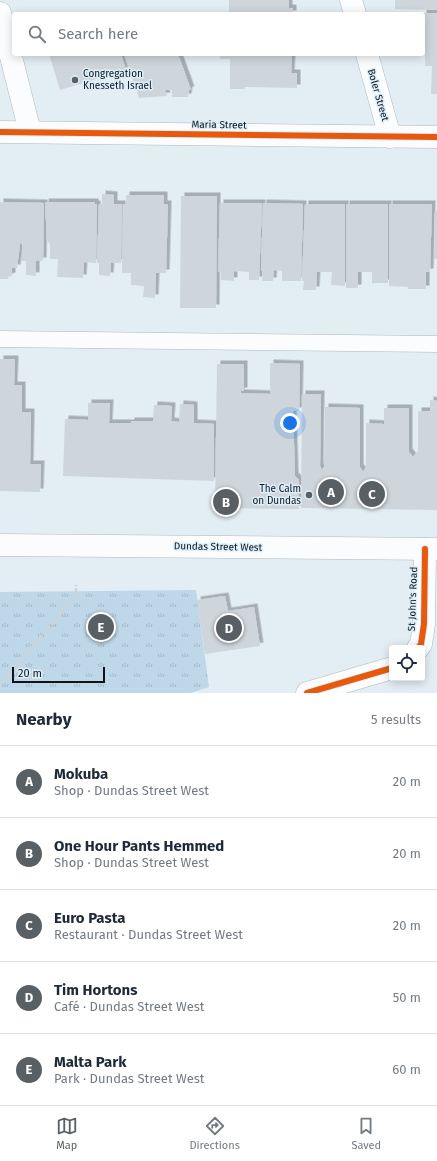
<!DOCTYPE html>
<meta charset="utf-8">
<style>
:root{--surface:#fff;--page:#f2f2f3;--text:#1f2937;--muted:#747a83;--line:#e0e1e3;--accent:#596065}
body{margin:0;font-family:"Fira Sans",sans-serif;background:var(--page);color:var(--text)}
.controls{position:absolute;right:12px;bottom:12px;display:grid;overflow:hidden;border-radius:4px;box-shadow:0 2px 10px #0003}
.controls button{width:36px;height:36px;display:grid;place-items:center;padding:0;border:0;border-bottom:1px solid var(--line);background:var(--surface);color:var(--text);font:20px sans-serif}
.scale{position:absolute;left:12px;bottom:10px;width:93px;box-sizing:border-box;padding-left:4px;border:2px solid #0e1418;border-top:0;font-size:11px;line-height:14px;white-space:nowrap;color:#0e1418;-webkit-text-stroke:3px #dceefb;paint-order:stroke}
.you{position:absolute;left:290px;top:423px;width:14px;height:14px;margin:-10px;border:3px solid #fff;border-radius:50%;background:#1a73e8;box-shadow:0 0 0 6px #1a73e833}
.badge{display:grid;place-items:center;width:26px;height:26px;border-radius:50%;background:var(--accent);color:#fff;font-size:13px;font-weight:700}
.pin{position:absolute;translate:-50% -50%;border:2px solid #fff;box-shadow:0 1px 4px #0006}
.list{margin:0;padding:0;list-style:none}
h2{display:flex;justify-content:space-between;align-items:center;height:52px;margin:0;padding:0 16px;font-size:17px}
h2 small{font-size:13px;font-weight:400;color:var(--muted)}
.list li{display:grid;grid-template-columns:26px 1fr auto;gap:12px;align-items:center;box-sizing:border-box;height:72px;padding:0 16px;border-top:1px solid var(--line)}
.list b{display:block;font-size:15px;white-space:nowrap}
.list p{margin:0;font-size:13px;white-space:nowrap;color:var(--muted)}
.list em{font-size:13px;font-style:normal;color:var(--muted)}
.icon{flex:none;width:22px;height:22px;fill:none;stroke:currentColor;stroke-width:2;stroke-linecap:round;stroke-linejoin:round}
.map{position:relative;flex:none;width:437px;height:693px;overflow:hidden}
.search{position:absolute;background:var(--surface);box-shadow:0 2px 10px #0003;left:12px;right:12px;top:12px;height:44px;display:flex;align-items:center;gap:10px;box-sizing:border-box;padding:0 14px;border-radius:4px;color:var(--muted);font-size:15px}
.sheet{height:412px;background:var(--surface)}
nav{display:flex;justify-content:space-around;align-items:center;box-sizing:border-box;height:56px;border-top:1px solid var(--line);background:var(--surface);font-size:11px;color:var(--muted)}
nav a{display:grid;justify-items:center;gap:2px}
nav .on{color:var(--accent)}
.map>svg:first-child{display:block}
.grass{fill:url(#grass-tufts)}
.building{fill:#ced6dc;filter:url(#shadow)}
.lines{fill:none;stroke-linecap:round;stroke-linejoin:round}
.lane-casing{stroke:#b1b9bf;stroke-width:17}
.street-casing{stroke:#b1b9bf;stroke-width:23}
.secondary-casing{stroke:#b1b9bf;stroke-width:23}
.path{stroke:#cfd3d5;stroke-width:2.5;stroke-dasharray:4 2;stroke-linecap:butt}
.lane{stroke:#fbfcfd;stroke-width:16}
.street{stroke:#fbfcfd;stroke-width:22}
.secondary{stroke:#fbfcfd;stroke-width:22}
.cycleway-casing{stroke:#dceefb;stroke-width:8}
.cycleway{stroke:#e8590c;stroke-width:6}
.poi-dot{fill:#596065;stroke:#dceefb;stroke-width:1.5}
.labels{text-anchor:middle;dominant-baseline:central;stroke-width:3;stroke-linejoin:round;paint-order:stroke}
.poi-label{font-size:10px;fill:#0e1418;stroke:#dceefb;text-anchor:start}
.street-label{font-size:10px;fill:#0e1418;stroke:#dceefb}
</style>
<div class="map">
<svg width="437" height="693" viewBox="0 0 437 693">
<defs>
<pattern id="grass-tufts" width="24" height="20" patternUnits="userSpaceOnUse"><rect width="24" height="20" fill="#bfd8e9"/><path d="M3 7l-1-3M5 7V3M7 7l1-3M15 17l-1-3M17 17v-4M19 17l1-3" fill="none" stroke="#a3b8c7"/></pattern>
<filter id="shadow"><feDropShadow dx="3.5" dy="-3.5" stdDeviation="0" flood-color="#0004"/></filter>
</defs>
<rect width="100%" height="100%" fill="#e3edf4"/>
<path class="grass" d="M196,590L209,687L191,693H0V592Z"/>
<g class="building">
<path d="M229,0H289V8H293V14H229Z"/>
<path d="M395,0H437V10L395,9Z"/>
<path d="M423,13H437V94H431L432,66H425V40H423Z"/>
<path d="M49,54H121L126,70L60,90Z"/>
<path d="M124,54H178L191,90H189L188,97H172V90H165L167,96L139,98Z"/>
<path d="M220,54H288V56H292L291,73H297V88L245,87V89H230V59H220Z"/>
<path d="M102,194L114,195V204H122L121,263H111L110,276L99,275V263H97L99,204H102Z"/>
<path d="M126,195H164V204H168L166,273H156L155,298L143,297L144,286L131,285V273H122L123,204H126Z"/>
<path d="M181,196H217L216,308H180Z"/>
<path d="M0,202L44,203L43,261H36V276L26,275V261H22V245L21,242L20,244L17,268H12V276L8,277V279H0Z"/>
<path d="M45,202H95V204H97L96,263L84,262L83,278L57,277L58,259H50V245L47,240Z"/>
<path d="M220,203H262L259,280H249V272L234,271V281L221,280V272H218Z"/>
<path d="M263,203L303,204L301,281H282V271L274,270L273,281H262L263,271H261Z"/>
<path d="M305,204H345V286L331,285L332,272H317L316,290H303L304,281H302Z"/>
<path d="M346,204H388V283H372V272H358V288H346Z"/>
<path d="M389,204H432L430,272H426V289H408V287L389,286Z"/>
<path d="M435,211H437V259H434Z"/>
<path d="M0,359H15L14,385H22V412H31L30,464H41L40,492L0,491Z"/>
<path d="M270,363L300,364L299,411H293L295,476L299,480V509L215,508L217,364H244V391H241V393L270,394Z"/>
<path d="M302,394H321L320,466L322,470L324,467L325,407L360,408V467L363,472L366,467V423L384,424V408H409V452L413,457L418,451V411H430V400L437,401V510L301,508Z"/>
<path d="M88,403H110L109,423H131V421H153L154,405L172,406L171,421L179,422L180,404L194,405V423L214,424V481L63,476L65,419L88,420Z"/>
<path d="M225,596L228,611L254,607L260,646L205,654L197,600Z"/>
</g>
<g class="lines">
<defs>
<path id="lane" d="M0,339L437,344"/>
<g id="street">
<path d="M351,0L355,14"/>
<path d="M0,13L30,132"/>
<path d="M367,54L390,137"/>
<path d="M0,132L437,137"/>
<path d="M418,648L421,644L424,624L425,549"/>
<path d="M307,693L392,668"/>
</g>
<path id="secondary" d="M0,545L437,549"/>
</defs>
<use href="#lane" class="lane-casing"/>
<use href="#street" class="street-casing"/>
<use href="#secondary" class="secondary-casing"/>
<path class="path" d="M0,684L76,596V585"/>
<use href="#lane" class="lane"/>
<use href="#street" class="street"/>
<use href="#secondary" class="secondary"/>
<defs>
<g id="cycleway">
<path d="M0,132L437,137"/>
<path d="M418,648L421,644L424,624L425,549"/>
<path d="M307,693L392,668"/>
</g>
</defs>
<use href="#cycleway" class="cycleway-casing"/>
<use href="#cycleway" class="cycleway"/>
</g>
<g class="poi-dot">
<circle cx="75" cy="80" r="4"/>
<circle cx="309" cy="495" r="4"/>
</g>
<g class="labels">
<g class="poi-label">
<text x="83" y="74">Congregation<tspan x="83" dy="12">Knesseth Israel</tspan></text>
<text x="301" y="489" text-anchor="end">The Calm<tspan x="301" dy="12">on Dundas</tspan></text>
</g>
<g class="street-label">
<text transform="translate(378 95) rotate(74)">Boler Street</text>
<text transform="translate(219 125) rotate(1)">Maria Street</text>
<text transform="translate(218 547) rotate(1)">Dundas Street West</text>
<text transform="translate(413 599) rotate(-88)">St John's Road</text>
</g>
</g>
</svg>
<div class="controls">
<button><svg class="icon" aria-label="locate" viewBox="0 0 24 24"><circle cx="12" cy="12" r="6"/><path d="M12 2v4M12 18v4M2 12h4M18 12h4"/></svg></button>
</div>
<div class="scale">20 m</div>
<div class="you"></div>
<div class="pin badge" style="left:331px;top:492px">A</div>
<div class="pin badge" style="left:226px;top:502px">B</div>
<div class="pin badge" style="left:372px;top:494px">C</div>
<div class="pin badge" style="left:229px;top:628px">D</div>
<div class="pin badge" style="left:101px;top:627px">E</div>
<div class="search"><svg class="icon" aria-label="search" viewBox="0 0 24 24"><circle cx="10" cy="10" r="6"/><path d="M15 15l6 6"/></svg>Search here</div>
</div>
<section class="sheet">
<h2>Nearby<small>5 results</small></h2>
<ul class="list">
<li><span class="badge">A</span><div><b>Mokuba</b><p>Shop · Dundas Street West</p></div><em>20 m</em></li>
<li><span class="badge">B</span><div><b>One Hour Pants Hemmed</b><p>Shop · Dundas Street West</p></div><em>20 m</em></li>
<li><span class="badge">C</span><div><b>Euro Pasta</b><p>Restaurant · Dundas Street West</p></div><em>20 m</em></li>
<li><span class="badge">D</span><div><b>Tim Hortons</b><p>Café · Dundas Street West</p></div><em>50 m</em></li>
<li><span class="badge">E</span><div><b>Malta Park</b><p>Park · Dundas Street West</p></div><em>60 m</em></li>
</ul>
</section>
<nav>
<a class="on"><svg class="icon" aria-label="map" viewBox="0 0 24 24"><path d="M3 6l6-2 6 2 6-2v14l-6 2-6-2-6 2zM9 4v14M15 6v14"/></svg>Map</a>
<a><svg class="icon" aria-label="directions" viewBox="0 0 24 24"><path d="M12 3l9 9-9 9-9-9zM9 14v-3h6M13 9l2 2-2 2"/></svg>Directions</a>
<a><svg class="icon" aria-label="saved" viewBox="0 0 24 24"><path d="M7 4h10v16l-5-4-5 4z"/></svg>Saved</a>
</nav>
